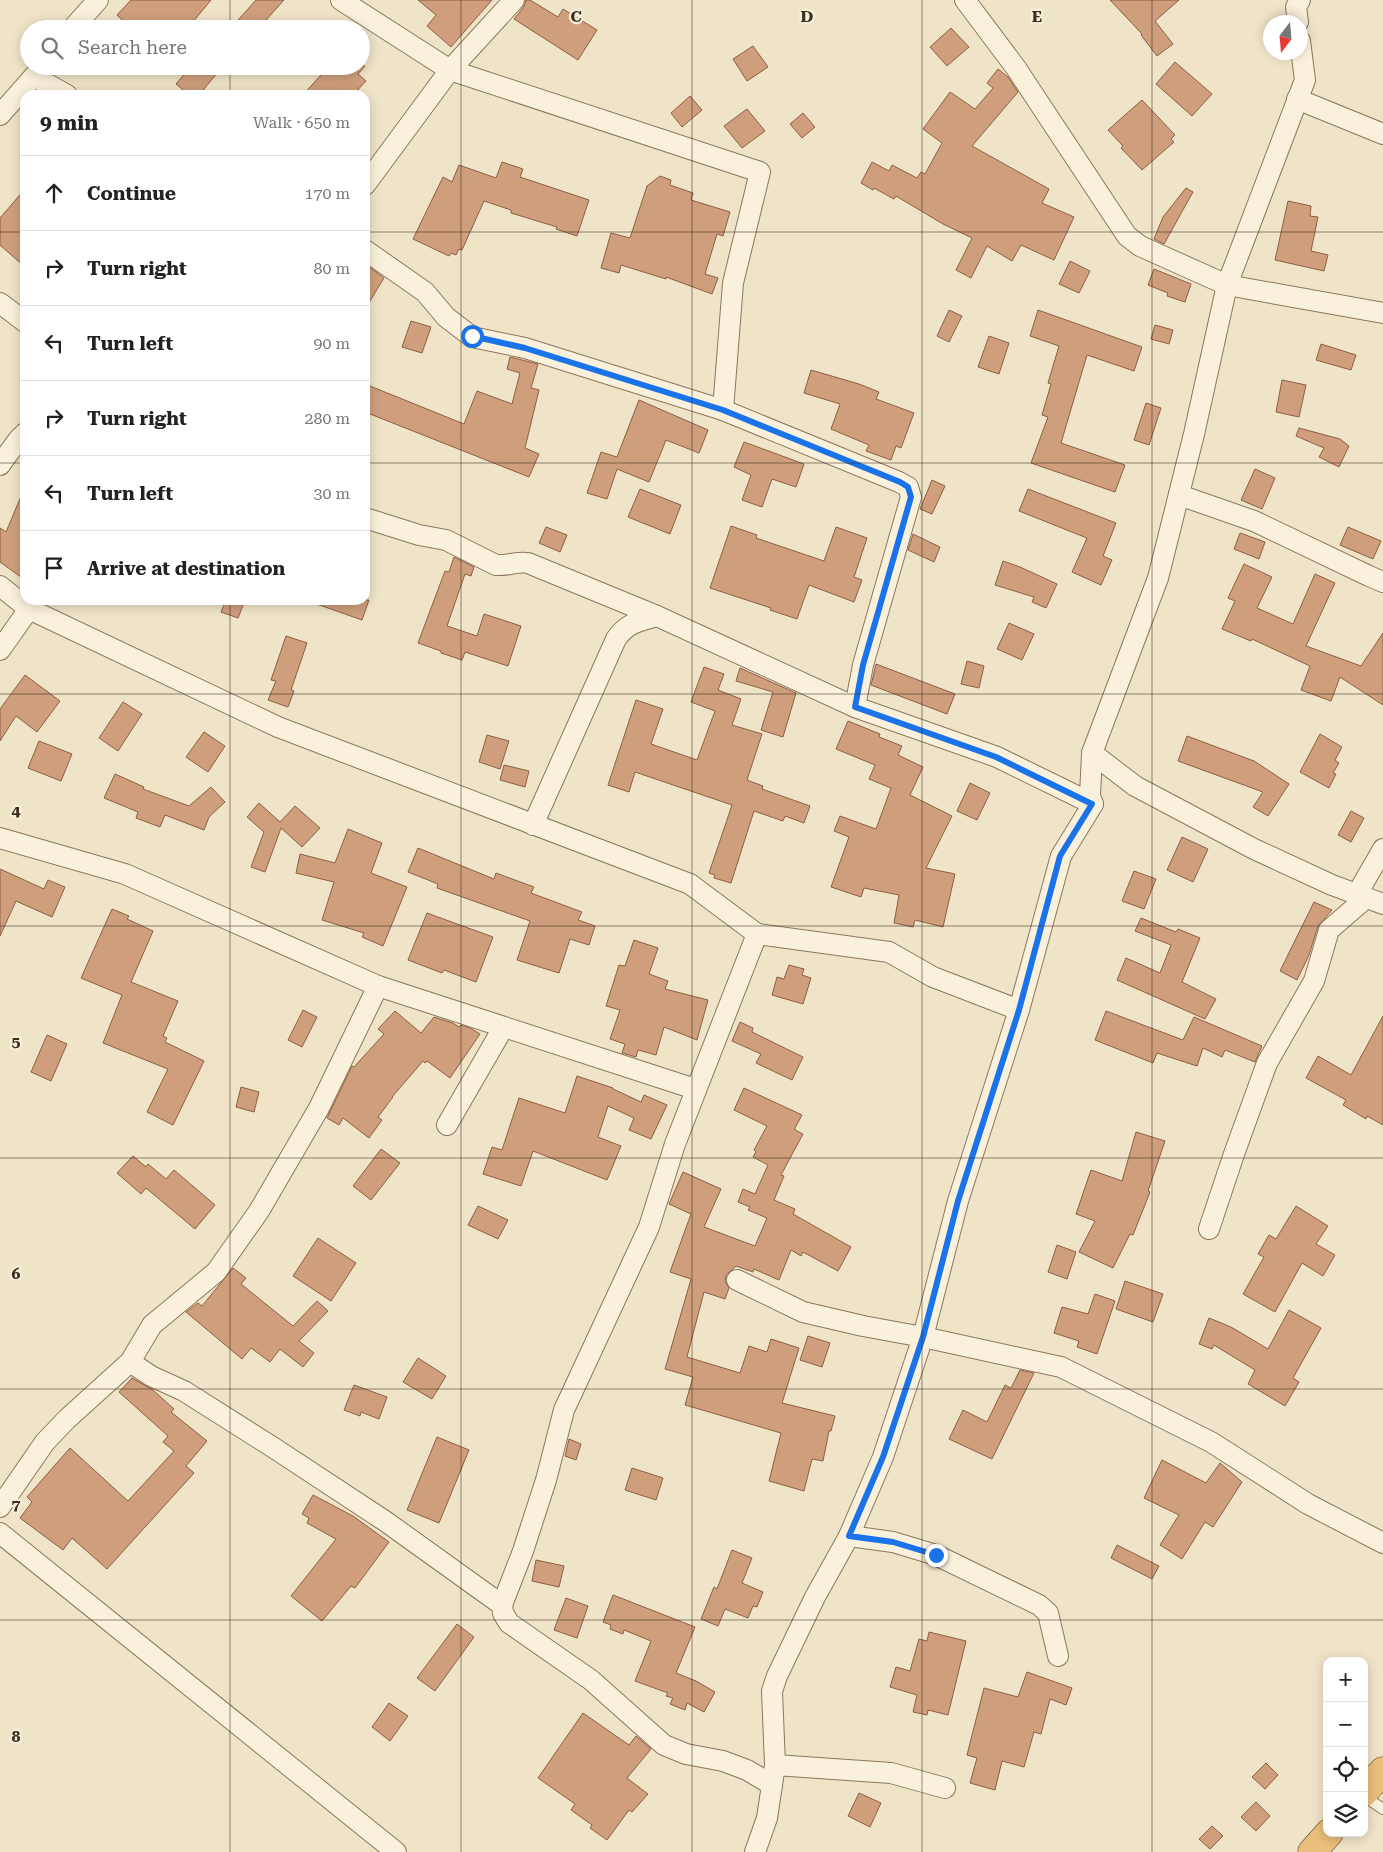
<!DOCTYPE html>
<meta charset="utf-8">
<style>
:root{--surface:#fff;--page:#f6f6f6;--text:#222;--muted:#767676;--line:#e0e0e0}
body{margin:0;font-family:"Roboto Serif",serif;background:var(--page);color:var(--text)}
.controls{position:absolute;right:15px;bottom:15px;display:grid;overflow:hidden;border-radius:10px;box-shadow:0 2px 12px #0003}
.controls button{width:45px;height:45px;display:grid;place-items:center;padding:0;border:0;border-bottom:1px solid var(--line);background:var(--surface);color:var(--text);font:25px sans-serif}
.compass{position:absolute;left:1263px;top:15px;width:45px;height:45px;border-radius:50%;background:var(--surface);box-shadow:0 2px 12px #0003;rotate:196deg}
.stop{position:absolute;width:15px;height:15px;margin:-11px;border:4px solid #1a73e8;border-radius:50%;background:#fff}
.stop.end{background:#1a73e8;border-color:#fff;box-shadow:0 1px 5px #0008}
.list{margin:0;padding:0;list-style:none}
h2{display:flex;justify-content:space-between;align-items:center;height:65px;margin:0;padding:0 20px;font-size:21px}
h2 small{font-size:16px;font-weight:400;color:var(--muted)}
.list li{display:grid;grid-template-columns:32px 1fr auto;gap:15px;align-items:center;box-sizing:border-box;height:75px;padding:0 20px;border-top:1px solid var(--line)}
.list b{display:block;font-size:19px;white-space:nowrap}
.list em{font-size:16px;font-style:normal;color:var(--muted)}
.icon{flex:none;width:28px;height:28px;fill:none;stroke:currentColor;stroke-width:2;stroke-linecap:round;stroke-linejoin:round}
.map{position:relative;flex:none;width:1383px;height:1852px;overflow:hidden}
.search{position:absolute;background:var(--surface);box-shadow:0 2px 12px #0003;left:20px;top:20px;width:350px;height:55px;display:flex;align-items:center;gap:12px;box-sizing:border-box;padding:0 18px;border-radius:28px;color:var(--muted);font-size:19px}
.panel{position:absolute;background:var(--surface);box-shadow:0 2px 12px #0003;left:20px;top:90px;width:350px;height:515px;border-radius:15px}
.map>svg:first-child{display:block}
.building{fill:#cf9f7d;stroke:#8d5f41}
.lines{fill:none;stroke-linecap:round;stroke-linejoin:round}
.service-casing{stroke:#8d765c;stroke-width:12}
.minor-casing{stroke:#8d765c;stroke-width:22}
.trunk-casing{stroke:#5b4430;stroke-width:29}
.service{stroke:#faf1dc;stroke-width:10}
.minor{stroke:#faf1dc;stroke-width:20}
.trunk{stroke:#eabe7c;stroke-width:28}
.route{stroke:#1a73e8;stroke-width:6}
.grid{fill:none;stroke:#3d2e20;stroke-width:1;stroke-opacity:0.55}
.grid-label{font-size:16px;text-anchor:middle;font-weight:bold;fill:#3d2e20;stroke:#f7eed8;stroke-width:4.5;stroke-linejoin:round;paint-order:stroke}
</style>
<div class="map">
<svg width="1383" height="1852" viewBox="0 0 1383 1852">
<rect width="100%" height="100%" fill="#f0e4c8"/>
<g class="building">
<path d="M131,0H211L187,29H132L117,15Z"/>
<path d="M256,0H284L258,29H230Z"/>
<path d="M418,0H492L451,47L427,26L436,15Z"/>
<path d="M526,0H530L558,17L563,9L597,30L578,60L514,19L523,8Z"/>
<path d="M1110,0H1179L1155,21L1173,44L1157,56L1141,35L1142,34Z"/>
<path d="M951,28L969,47L947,66L930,47Z"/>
<path d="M753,46L768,67L747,81L733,59Z"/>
<path d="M1175,62L1212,94L1192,116L1156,84Z"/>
<path d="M191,66H223L199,95H189L176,84Z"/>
<path d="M329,66H365L358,74L366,81L353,95H303Z"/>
<path d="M998,69L1008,77L1018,92L972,146L1049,189L1042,203L1074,217L1054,260L1021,245L1012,261L987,246L971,278L956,270L972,238L943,224L896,196L894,199L874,188L873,190L861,183L872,162L889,171L892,165L917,178L921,172L925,174L942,143L923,129L950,92L975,109L993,88L987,83Z"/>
<path d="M690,96L702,110L682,127L671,113Z"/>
<path d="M1142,100L1175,135L1171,139L1174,142L1142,170L1121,148L1123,146L1108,130Z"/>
<path d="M747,109L765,131L742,148L724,126Z"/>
<path d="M803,113L815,127L802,138L790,124Z"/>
<path d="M502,162L523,169L520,177L589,200L577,236L556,229L557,227L511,213V210L484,201L462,250L459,249L456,255L451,253L449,256L413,239L443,177L452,182L459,165L496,178Z"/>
<path d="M660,176L671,180L670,185L693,193L691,200L730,212L723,236L717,234L705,274L718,278L712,294L666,277V279L621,265L619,273L601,268L611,233L630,238L647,186Z"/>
<path d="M1186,188L1193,192L1164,244L1154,239L1163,217Z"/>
<path d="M25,189V267L0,245V218Z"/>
<path d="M1288,201L1311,206L1310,216L1318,217L1311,251L1328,255L1324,271L1275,260Z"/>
<path d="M1070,261L1090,271L1079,293L1059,284Z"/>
<path d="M365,264L384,278L365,309Z"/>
<path d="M1154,269L1191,284L1185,302L1167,296L1168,293L1148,285Z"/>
<path d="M949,310L962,316L949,342L937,336Z"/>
<path d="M1038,310L1142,347L1134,371L1087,355L1061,443L1125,465L1115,492L1031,463L1048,417L1042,415L1051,384L1048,383L1059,346L1030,336Z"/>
<path d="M411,321L431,327L422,353L402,347Z"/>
<path d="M1155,325L1173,330L1169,344L1151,339Z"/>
<path d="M989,336L1009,343L999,374L978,367Z"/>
<path d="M1321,344L1356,355L1351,370L1316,360Z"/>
<path d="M510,357L538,364L531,388L539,390L525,448L539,454L529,477L365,412V384L464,424L477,391L512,404L520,373L507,369Z"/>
<path d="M811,370L859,384L879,392L876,399L914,413L901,448L896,446L891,460L866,451L869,445L831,429L840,404L804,393Z"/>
<path d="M1282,380L1306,385L1299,417L1276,412Z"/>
<path d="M639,400L708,430L699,453L666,440L649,482L617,469L607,499L587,493L601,452L617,457Z"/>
<path d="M1146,403L1161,408L1149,445L1134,440Z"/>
<path d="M1299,428L1340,439L1349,446L1339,467L1319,457L1324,448L1296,436Z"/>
<path d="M744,442L804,464L796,487L772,479L762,507L742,500L751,475L734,467Z"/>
<path d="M1255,469L1275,478L1262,509L1241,500Z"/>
<path d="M932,480L945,486L932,514L920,509Z"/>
<path d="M25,487V580L0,562V528L6,532Z"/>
<path d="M640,489L681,505L670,534L628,517Z"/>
<path d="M1028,489L1116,523L1103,556L1112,560L1101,585L1072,572L1087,538L1019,511Z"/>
<path d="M731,526L757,535L756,538L824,561L836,527L867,538L854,577L862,580L854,602L809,585L797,619L770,610L771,608L710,588Z"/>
<path d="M546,527L567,535L560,552L539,543Z"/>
<path d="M1348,527L1381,541L1373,559L1340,545Z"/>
<path d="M1240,533L1265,542L1259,559L1234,549Z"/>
<path d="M913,534L940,547L934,562L908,550Z"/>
<path d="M454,557L474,567L471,576L465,574L447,626L477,636L484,614L521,626L508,666L465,652L462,660L441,653V651L418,643L445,571L449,572Z"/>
<path d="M1003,561L1020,567L1057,584L1046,608L1032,602L1034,597L995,585Z"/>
<path d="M1244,564L1272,577L1257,608L1293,624L1315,574L1335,583L1306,646L1361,666L1383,633V705L1340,677L1331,701L1301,690L1310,666L1252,639L1251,641L1222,629L1235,601L1228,598Z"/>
<path d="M226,600H245L238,618L221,612Z"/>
<path d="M311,600H369L362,620L311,602Z"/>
<path d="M1009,623L1034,634L1022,660L997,649Z"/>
<path d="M286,636L307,643L291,690L294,691L288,707L268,700L276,681L271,680Z"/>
<path d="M967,661L984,666L979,688L961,684Z"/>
<path d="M876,664L955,694L947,714L871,685Z"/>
<path d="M704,667L724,674L718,690L741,699L732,725L762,734L747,780L763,786L762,789L810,806L804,823L785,816L783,821L754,811L731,883L714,878L715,875L709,873L732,805L635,772L629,792L608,785L636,700L663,709L651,744L697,760L715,711L691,702Z"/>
<path d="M740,668L796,693L783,737L761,730L773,692L736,681Z"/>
<path d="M25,675L60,701L37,732L16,716L0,741V709Z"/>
<path d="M123,702L142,714L118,751L99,738Z"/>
<path d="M848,721L880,734L879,737L902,746L898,755L923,767L910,795L952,816L926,868L955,874L943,927L915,920L913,927L894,923L899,895L864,888L861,897L831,887L849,837L834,831L840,816L876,829L891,788L869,779L875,765L836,749Z"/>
<path d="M204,732L225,746L208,772L186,757Z"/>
<path d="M1320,734L1342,747L1335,760L1339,763L1333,773L1336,774L1329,788L1300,772Z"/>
<path d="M487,735L509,741L500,769L479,762Z"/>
<path d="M1187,736L1254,761L1289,784L1268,816L1253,807L1263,792L1178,761Z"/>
<path d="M39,741L72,754L61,781L28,768Z"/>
<path d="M504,765L529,771L525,787L500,780Z"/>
<path d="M115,774L144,787L143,789L189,806L211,787L225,802L209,817L204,830L165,815L160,827L136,818L138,812L104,798Z"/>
<path d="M970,783L990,793L977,820L957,811Z"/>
<path d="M259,803L280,822L295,806L320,828L302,847L281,828L265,872L251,867L264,832L247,817Z"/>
<path d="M1351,811L1364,818L1351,842L1338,835Z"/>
<path d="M348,829L382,843L371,873L407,887L383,946L362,937L364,933L322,920L334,882L296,873L300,854L335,863Z"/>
<path d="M1182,837L1208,849L1193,882L1167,870Z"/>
<path d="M418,848L494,879L496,873L534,887L531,893L582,912L578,920L595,926L589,945L570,939L559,973L517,960L530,921L437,888L438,884L408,872Z"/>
<path d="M0,869L44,889L48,880L65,887L52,917L16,901L0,936Z"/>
<path d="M1134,871L1156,879L1144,909L1122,901Z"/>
<path d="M1314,902L1332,910L1318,926L1309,955L1297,980L1280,971Z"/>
<path d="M112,909L129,916L127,919L153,931L131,982L178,1001L163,1036L167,1038L165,1042L204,1061L173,1125L147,1112L168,1069L103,1043L122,995L81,978Z"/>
<path d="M427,913L493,937L476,982L444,970L442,973L408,960Z"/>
<path d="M1141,918L1176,932L1178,929L1200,938L1182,982L1216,999L1205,1019L1117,980L1126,958L1160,973L1171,945L1135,931Z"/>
<path d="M634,940L658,948L649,974L668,981L665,989L708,1000L697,1040L664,1027L656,1055L638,1050L636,1057L622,1053L625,1044L610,1039L620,1010L606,1006L619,965L625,966Z"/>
<path d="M789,965L804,969L802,975L811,978L803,1004L772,995L777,977L784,979Z"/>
<path d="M303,1010L317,1017L302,1047L288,1040Z"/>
<path d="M395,1011L421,1033L434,1017L453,1023L459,1027L461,1025L472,1029L480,1034L450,1078L427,1061L425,1063L423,1061L392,1097H393L378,1117L382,1120L369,1138L343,1118L339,1125L327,1118L352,1066L354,1067L384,1034L378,1029Z"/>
<path d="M1106,1011L1183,1040L1194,1017L1262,1046L1255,1062L1225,1050L1222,1057L1203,1048L1197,1066L1157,1053L1153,1063L1095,1040Z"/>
<path d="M1383,1016V1125L1367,1116L1366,1119L1343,1105L1346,1100L1306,1078L1318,1056L1351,1075Z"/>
<path d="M740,1022L753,1028L752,1032L803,1057L792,1080L756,1063L761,1054L732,1041Z"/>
<path d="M47,1035L67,1044L51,1081L31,1072Z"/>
<path d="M577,1076L613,1088V1089L641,1102L644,1095L667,1105L651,1139L629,1130L634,1118L608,1106L598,1137L621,1146L607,1180L533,1151L521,1186L483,1174L492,1147L502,1150L519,1098L565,1113Z"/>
<path d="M241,1087L259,1092L254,1112L236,1107Z"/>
<path d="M744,1088L802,1115L795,1128V1130L803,1134L781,1175L784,1176L774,1200L795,1209L793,1214L851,1247L838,1271L803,1252L801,1256L791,1250L779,1280L754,1269L753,1272L736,1266L726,1275L725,1281L729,1288L725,1299L704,1292L687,1357L740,1373L749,1346L767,1352L771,1339L799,1348L782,1403L835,1416L831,1431H829L823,1461L812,1459L804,1491L769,1481L781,1433L685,1405L693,1377L665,1369L691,1279L670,1272L691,1214L669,1204L683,1172L721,1189L704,1227L755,1246L767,1218L748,1210L750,1207L738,1202L743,1189L755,1194L768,1165L753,1157L756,1152L754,1150L767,1126L734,1110Z"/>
<path d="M1136,1132L1165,1141L1148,1191L1150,1192L1133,1235L1130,1234L1113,1268L1079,1252L1095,1221L1076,1214L1091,1170L1122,1181Z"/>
<path d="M381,1149L400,1163L371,1200L353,1186Z"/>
<path d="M133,1156L146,1167L148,1164L166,1179L174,1170L215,1205L195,1229L146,1188L141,1194L117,1173Z"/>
<path d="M478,1206L508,1220L498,1239L468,1225Z"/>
<path d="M1296,1206L1328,1226L1316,1244L1335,1255L1323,1276L1302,1263L1275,1312L1243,1294L1264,1257L1258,1254L1269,1235L1276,1239Z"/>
<path d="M318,1238L356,1263L331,1301L293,1276Z"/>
<path d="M1057,1245L1076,1252L1067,1279L1048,1272Z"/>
<path d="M233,1268L246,1278L241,1284L293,1326L317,1301L328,1311L299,1341L314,1353L303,1367L280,1349L270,1362L251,1348L242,1359L186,1312L198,1303L202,1306Z"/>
<path d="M1125,1281L1163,1294L1153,1322L1116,1309Z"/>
<path d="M1095,1294L1115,1301L1097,1354L1077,1347L1079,1341L1054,1333L1062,1307L1088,1314Z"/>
<path d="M1289,1310L1321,1328L1293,1378L1299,1382L1285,1406L1248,1384L1255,1370L1214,1345L1212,1349L1199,1344L1209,1318L1231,1327L1268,1349Z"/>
<path d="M808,1336L830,1343L822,1367L800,1360Z"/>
<path d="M418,1358L446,1376L432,1399L403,1382Z"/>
<path d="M1020,1370L1034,1373L992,1459L949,1439L963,1410L987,1422L1005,1385L1011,1388Z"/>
<path d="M132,1378L153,1390L174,1409L171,1412L207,1441L186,1466L194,1473L107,1569L72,1538L63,1550L20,1518L32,1502L27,1497L70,1448L128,1501L174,1451L163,1442L168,1436L119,1392Z"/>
<path d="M354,1385L387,1397L379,1419L361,1412L360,1416L344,1410Z"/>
<path d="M437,1437L469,1450L439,1523L407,1510Z"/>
<path d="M569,1439L581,1444L576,1460L565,1456Z"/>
<path d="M1162,1460L1206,1483L1220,1463L1242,1482L1213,1527L1205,1522L1182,1559L1160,1545L1179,1515L1144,1498Z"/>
<path d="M632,1468L663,1478L656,1500L625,1490Z"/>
<path d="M313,1495L353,1516L389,1542L355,1588L351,1586L322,1621L291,1596L336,1539L307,1523L309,1518L302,1514Z"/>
<path d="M1117,1545L1159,1566L1152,1579L1111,1558Z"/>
<path d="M732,1550L752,1558L742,1583L763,1592L757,1607L753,1606L748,1618L725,1609L718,1626L701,1619L714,1587L717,1589Z"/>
<path d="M536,1560L564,1566L559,1587L532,1581Z"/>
<path d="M613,1595L695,1627L676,1673L696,1681L715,1692L704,1712L687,1703L685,1710L670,1704L673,1698L666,1696L668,1693L635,1681L651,1641L624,1630L623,1634L610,1629L611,1625L603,1622Z"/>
<path d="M566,1598L588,1606L577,1638L554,1630Z"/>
<path d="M457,1624L474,1637L435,1691L417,1678Z"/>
<path d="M929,1632L966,1641L948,1715L928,1710L927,1715L913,1712L917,1695L890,1687L896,1667L910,1671L919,1639L927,1641Z"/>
<path d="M1027,1672L1072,1688L1066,1705L1050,1699L1041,1734L1034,1732L1024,1767L1002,1761L995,1790L970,1783L977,1758L967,1755L984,1688L1018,1697Z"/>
<path d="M389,1703L408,1716L390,1741L372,1727Z"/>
<path d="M583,1713L629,1745L636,1736L651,1749L627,1778L648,1794L632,1812L629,1810L607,1840L590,1828L592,1825L571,1810L575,1804L538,1778Z"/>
<path d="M1266,1763L1278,1775L1265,1789L1252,1777Z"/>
<path d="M859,1793L881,1803L870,1827L848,1816Z"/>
<path d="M1256,1802L1270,1816L1256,1831L1241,1817Z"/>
<path d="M1212,1826L1223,1836L1210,1849L1199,1839Z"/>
</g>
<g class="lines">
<defs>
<path id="service" d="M1364,1796L1383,1809"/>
<g id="minor">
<path d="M341,0L450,70L760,172L733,283L723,410"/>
<path d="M965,0L1016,68L1127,236L1140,246L1227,285L1383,313"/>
<path d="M1298,22L1296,7L1300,0"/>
<path d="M72,29L98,0"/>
<path d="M35,77L67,95"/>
<path d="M1297,99L1383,134"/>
<path d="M0,115L43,66"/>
<path d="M365,185L450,70L514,0"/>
<path d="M365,250L425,292L446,317L472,337L525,348L723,410L899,482L908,487L911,497L863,665L855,707"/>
<path d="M0,303L25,322"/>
<path d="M0,465L18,440L25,433"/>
<path d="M1179,495L1254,521L1369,576L1383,582"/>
<path d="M365,518L419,535L446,540L496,565C507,566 518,561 528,563L657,616L855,707L997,757L1093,804"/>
<path d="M0,586L29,609"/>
<path d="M0,650L29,609L278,727L690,884L757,934"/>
<path d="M1092,753L1135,786L1254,849L1332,885L1383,904"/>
<path d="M533,825L616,639C627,623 639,621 657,616"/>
<path d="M0,838L125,874L378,986"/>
<path d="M1357,894L1383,849"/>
<path d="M447,1125L503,1028"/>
<path d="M1209,1229L1234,1154L1267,1063L1314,981L1329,930L1366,898"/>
<path d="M737,1280L803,1312L863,1326L923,1337L1061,1367L1211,1442L1308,1504L1383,1543"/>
<path d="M130,1362L151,1376L184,1391L274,1448L385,1521L502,1605L503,1613L509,1623L591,1680L664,1745L686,1754L723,1761L747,1770L772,1785"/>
<path d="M0,1507L45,1442L67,1419L130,1362L152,1325L216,1272L259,1211L319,1108L378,986L695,1089"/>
<path d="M0,1533L396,1852"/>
<path d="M849,1536L893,1542L936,1555L1039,1605L1048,1613L1058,1656"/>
<path d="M502,1605L523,1551L546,1480L564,1410L649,1227L675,1144L757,934L889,952L933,977L1019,1010"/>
<path d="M775,1765L891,1773L945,1788"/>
<path d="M755,1852L767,1818L775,1765L772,1691L777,1676L815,1597L849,1536L883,1457L923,1337L958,1201L1019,1010L1061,856L1093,804L1090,796L1092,753L1158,578L1194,434L1227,285L1305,80L1300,41"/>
</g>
<g id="trunk">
<path d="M1364,1792L1383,1771"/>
<path d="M1312,1852L1329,1833"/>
</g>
</defs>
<use href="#service" class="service-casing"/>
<use href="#minor" class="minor-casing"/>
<use href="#trunk" class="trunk-casing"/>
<use href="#service" class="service"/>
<use href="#minor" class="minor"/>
<use href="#trunk" class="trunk"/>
</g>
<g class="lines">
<path class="route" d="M472,336L525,348L723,410L900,482L908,487L911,497L863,665L855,707L996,757L1092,804L1060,856L1019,1010L958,1201L923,1337L883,1457L849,1536L893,1542L936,1555"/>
</g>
<path class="grid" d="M230,0V29M461,0V1852M692,0V1852M922,0V1852M1152,0V1852M230,66V95M0,232H25M365,232H1383M0,463H25M365,463H1383M230,600V1852M0,694H1383M0,926H1383M0,1158H1383M0,1389H1383M0,1620H1383"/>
<g class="grid-label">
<text x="576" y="22">C</text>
<text x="807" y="22">D</text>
<text x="1037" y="22">E</text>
<text x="16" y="816">4</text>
<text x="16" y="1047">5</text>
<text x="16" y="1279">6</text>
<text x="16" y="1510">7</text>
<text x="16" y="1742">8</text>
</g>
</svg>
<div class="controls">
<button>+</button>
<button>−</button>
<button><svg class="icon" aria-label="locate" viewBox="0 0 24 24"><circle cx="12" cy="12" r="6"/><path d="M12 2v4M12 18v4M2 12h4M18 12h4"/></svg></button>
<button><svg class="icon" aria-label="layers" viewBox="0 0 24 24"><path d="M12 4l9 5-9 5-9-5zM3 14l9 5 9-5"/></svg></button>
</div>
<svg class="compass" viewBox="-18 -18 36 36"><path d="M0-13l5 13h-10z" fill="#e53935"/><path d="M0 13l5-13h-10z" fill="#767676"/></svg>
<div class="stop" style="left:472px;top:336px"></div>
<div class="stop end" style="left:936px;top:1555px"></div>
<div class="search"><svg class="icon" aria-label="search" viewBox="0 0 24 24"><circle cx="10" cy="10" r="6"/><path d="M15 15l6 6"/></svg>Search here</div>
<section class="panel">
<h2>9 min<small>Walk · 650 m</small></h2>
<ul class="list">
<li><svg class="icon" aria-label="ahead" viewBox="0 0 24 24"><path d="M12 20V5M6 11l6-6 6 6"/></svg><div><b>Continue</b></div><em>170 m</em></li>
<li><svg class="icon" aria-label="right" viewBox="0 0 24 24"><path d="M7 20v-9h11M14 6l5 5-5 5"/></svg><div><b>Turn right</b></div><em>80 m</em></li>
<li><svg class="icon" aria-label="left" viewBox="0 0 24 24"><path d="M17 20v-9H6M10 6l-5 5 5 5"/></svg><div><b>Turn left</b></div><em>90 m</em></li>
<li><svg class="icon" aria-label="right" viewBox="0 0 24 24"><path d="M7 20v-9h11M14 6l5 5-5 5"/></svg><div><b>Turn right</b></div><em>280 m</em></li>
<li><svg class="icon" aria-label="left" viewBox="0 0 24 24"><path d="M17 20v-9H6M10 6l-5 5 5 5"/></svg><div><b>Turn left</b></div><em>30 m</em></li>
<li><svg class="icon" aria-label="arrive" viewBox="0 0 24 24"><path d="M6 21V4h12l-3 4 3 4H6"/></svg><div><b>Arrive at destination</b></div></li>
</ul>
</section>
</div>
